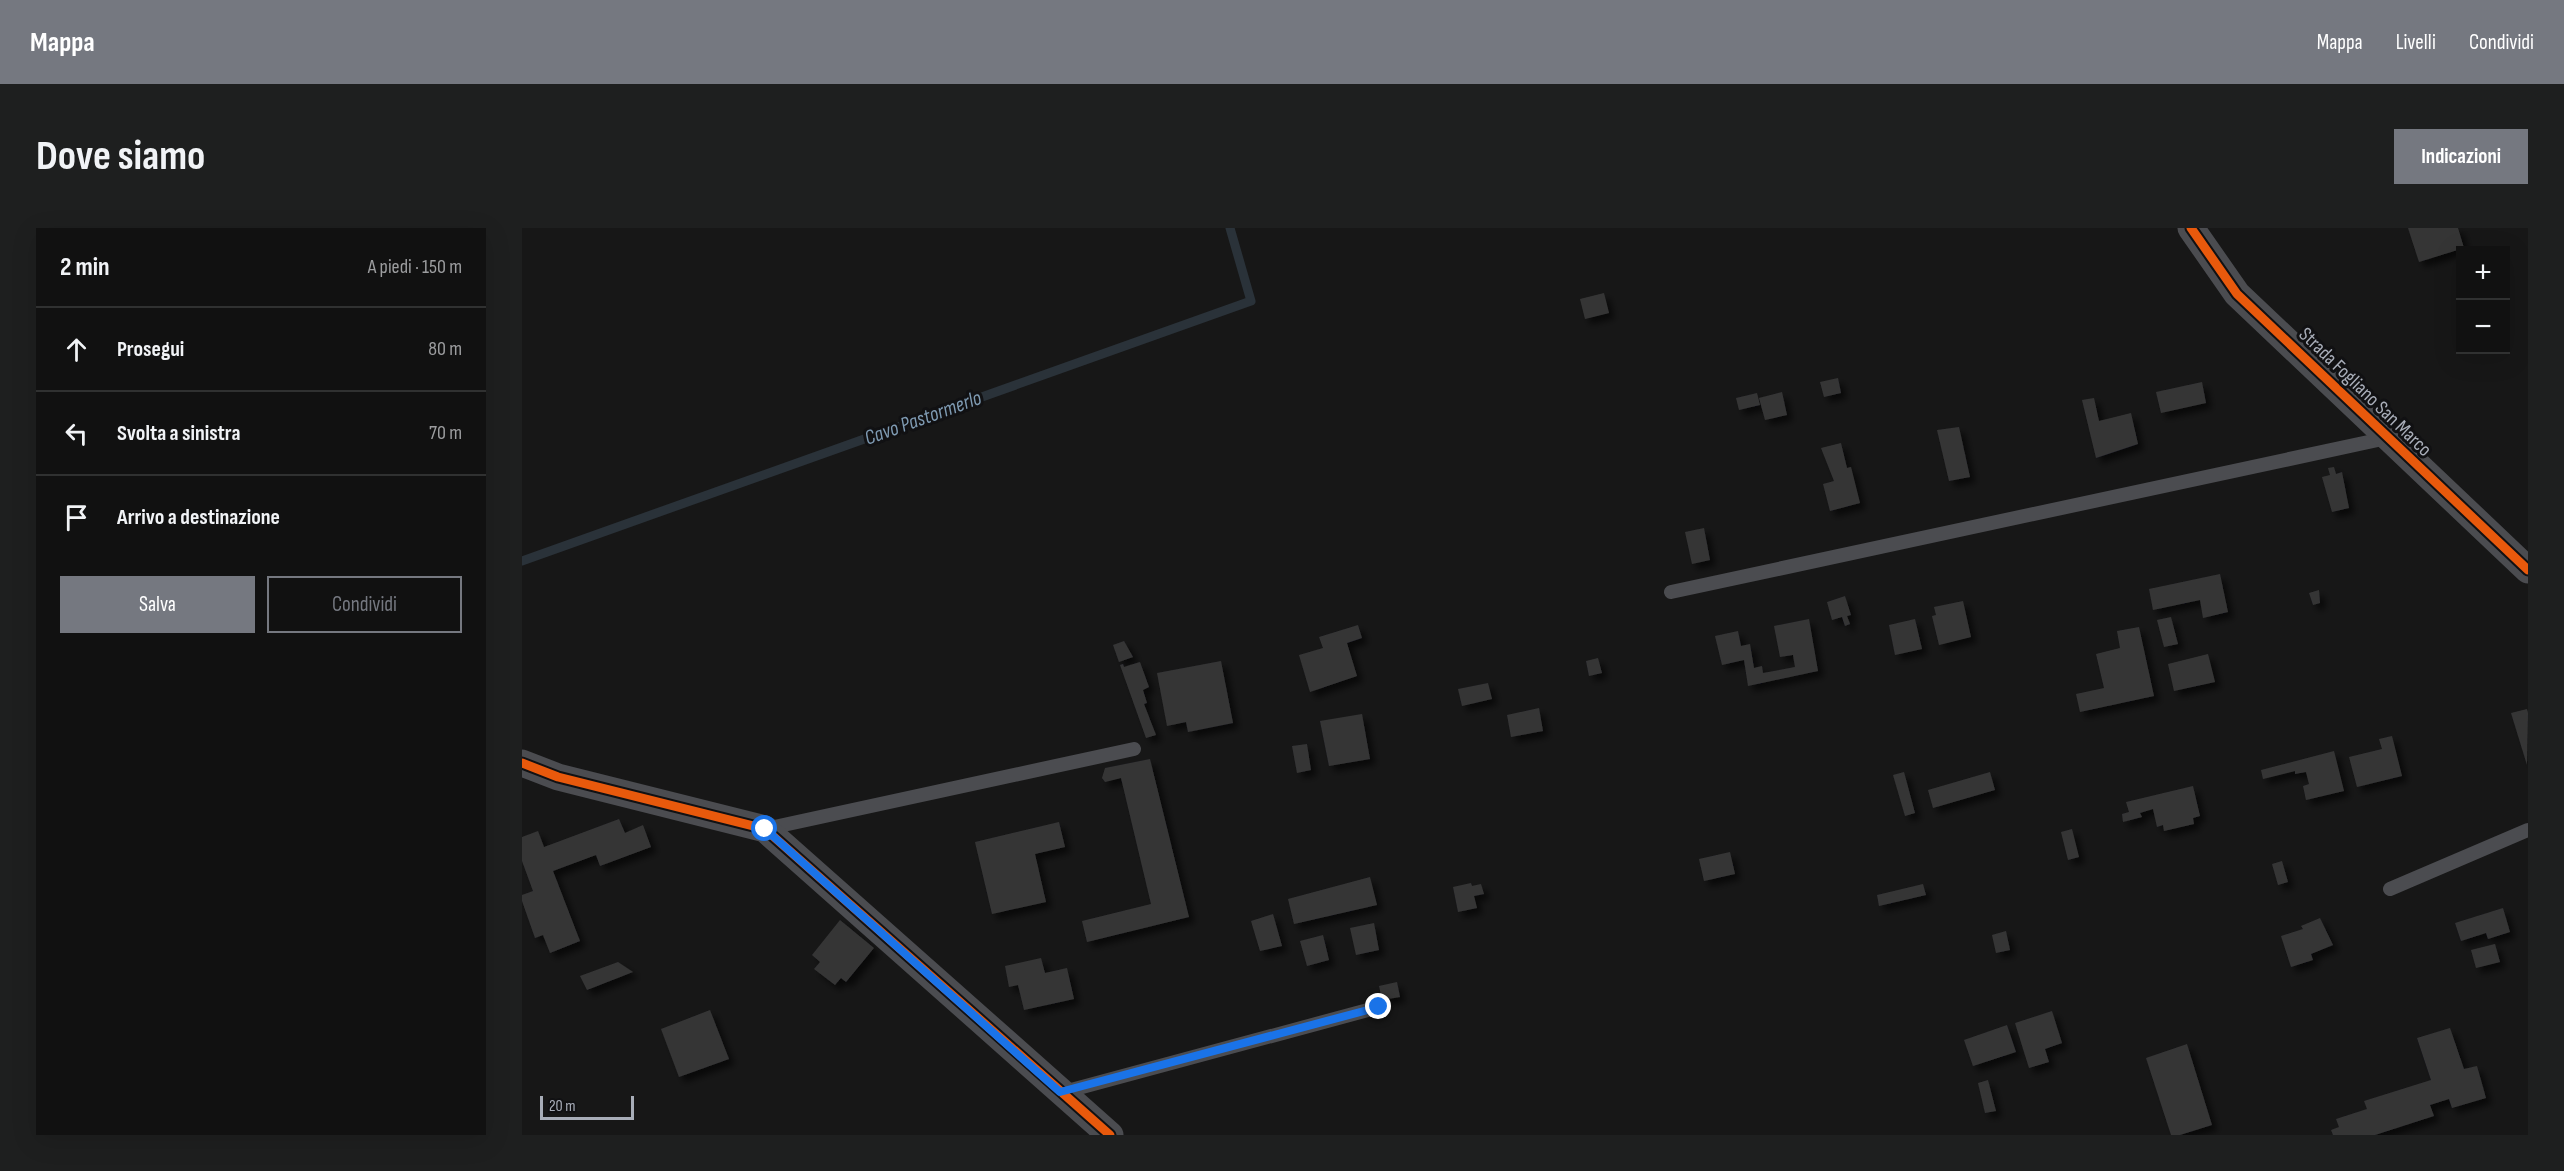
<!DOCTYPE html>
<html lang="it">
<meta charset="utf-8">
<style>
:root{--surface:#111;--page:#1e1f1f;--text:#f1f3f6;--muted:#9c9d9f;--line:#303131;--accent:#757880}
body{margin:0;font-family:"Sofia Sans Condensed",sans-serif;background:var(--page);color:var(--text)}
.controls{position:absolute;right:18px;top:18px;display:grid;overflow:hidden;border-radius:0px;box-shadow:0 6px 24px #0002}
.controls button{width:54px;height:54px;display:grid;place-items:center;padding:0;border:0;border-bottom:2px solid var(--line);background:var(--surface);color:var(--text);font:30px sans-serif}
.scale{position:absolute;left:18px;bottom:15px;width:94px;box-sizing:border-box;padding-left:6px;border:3px solid #a8adb8;border-top:0;font-size:16px;line-height:21px;white-space:nowrap;color:#a8adb8;-webkit-text-stroke:4px #111113;paint-order:stroke}
.stop{position:absolute;width:18px;height:18px;margin:-14px;border:4px solid #1a73e8;border-radius:50%;background:#fff}
.stop.end{background:#1a73e8;border-color:#fff;box-shadow:0 2px 6px #0008}
.list{margin:0;padding:0;list-style:none}
h2{display:flex;justify-content:space-between;align-items:center;height:78px;margin:0;padding:0 24px;font-size:26px}
h2 small{font-size:20px;font-weight:400;color:var(--muted)}
.list li{display:grid;grid-template-columns:39px 1fr auto;gap:18px;align-items:center;box-sizing:border-box;height:84px;padding:0 24px;border-top:2px solid var(--line)}
.list b{display:block;font-size:22px;white-space:nowrap}
.list em{font-size:20px;font-style:normal;color:var(--muted)}
.actions{display:flex;gap:12px;padding:18px 24px}
.actions a{flex:1;padding:14px 0;border:2px solid var(--accent);border-radius:0px;text-align:center;font-size:21px;color:var(--accent)}
.actions .main{background:var(--accent);color:#fff}
.icon{flex:none;width:33px;height:33px;fill:none;stroke:currentColor;stroke-width:2;stroke-linecap:round;stroke-linejoin:round}
.map{position:relative;flex:none;width:2006px;height:907px;overflow:hidden;border-radius:0px}
header{display:flex;align-items:center;gap:36px;box-sizing:border-box;height:84px;padding:0 30px;background:var(--accent);color:#fff}
header strong{font-size:28px}
nav{display:flex;gap:33px;margin-inline-start:auto;font-size:21px}
.intro{display:flex;align-items:center;justify-content:space-between;box-sizing:border-box;height:144px;padding:0 36px}
h1{margin:0;font-size:42px}
.button{padding:15px 27px;border-radius:0px;background:var(--accent);color:#fff;font-size:21px;font-weight:700}
main{display:flex;gap:36px;padding:0 36px}
aside{flex:1;background:var(--surface);border-radius:0px;box-shadow:0 6px 24px #0002}
.map>svg:first-child{display:block}
.lines{fill:none;stroke-linecap:round;stroke-linejoin:round}
.stream{stroke:#2a3239;stroke-width:9}
.building{fill:#353536;filter:url(#shadow)}
.lane{stroke:#4b4c50;stroke-width:14}
.street{stroke:#4b4c50;stroke-width:27}
.cycleway-casing{stroke:#111113;stroke-width:13}
.cycleway{stroke:#e8590c;stroke-width:9}
.route{stroke:#1a73e8;stroke-width:8}
.labels{text-anchor:middle;dominant-baseline:central;stroke-width:6;stroke-linejoin:round;paint-order:stroke}
.street-label{font-size:20px;fill:#a8adb8;stroke:#111113}
.water-label{font-size:21px;font-style:italic;fill:#7f9bb3;stroke:#111113}
</style>
<header>
<strong>Mappa</strong>
<nav><a>Mappa</a><a>Livelli</a><a>Condividi</a></nav>
</header>
<div class="intro"><h1>Dove siamo</h1><a class="button">Indicazioni</a></div>
<main>
<aside>
<h2>2 min<small>A piedi · 150 m</small></h2>
<ul class="list">
<li><svg class="icon" aria-label="ahead" viewBox="0 0 24 24"><path d="M12 20V5M6 11l6-6 6 6"/></svg><div><b>Prosegui</b></div><em>80 m</em></li>
<li><svg class="icon" aria-label="left" viewBox="0 0 24 24"><path d="M17 20v-9H6M10 6l-5 5 5 5"/></svg><div><b>Svolta a sinistra</b></div><em>70 m</em></li>
<li><svg class="icon" aria-label="arrive" viewBox="0 0 24 24"><path d="M6 21V4h12l-3 4 3 4H6"/></svg><div><b>Arrivo a destinazione</b></div></li>
</ul>
<div class="actions"><a class="main">Salva</a><a>Condividi</a></div>
</aside>
<div class="map">
<svg width="2006" height="907" viewBox="0 0 2006 907">
<defs>
<filter id="shadow"><feDropShadow dx="5.5" dy="5.5" stdDeviation="3" flood-color="#0009"/></filter>
</defs>
<rect width="100%" height="100%" fill="#171717"/>
<g class="lines">
<path class="stream" d="M0,333L729,73L708,0"/>
</g>
<g class="building">
<path d="M1886,0H1936L1942,20L1897,34Z"/>
<path d="M1082,65L1087,85L1063,91L1058,71Z"/>
<path d="M1316,150L1319,165L1302,169L1298,154Z"/>
<path d="M1680,154L1684,175L1639,185L1634,164Z"/>
<path d="M1260,164L1265,187L1243,192L1237,170Z"/>
<path d="M1235,165L1238,177L1217,182L1214,170Z"/>
<path d="M1572,170L1577,193L1609,185L1616,216L1574,230L1560,172Z"/>
<path d="M1437,199L1448,249L1427,253L1415,202Z"/>
<path d="M1319,215L1325,240L1329,239L1338,275L1308,283L1301,256L1312,253L1299,220Z"/>
<path d="M1812,239L1814,246L1820,244L1827,280L1810,284L1800,249L1808,247L1806,240Z"/>
<path d="M1182,300L1188,332L1170,336L1163,304Z"/>
<path d="M1698,346L1706,384L1681,390L1678,372L1631,382L1627,361Z"/>
<path d="M1797,362L1798,375L1791,377L1787,365Z"/>
<path d="M1323,368L1329,387L1325,388L1328,396L1323,398L1320,389L1310,392L1305,374Z"/>
<path d="M1441,373L1449,409L1417,417L1410,388L1414,387L1412,379Z"/>
<path d="M1649,389L1656,416L1642,419L1635,392Z"/>
<path d="M1287,391L1296,443L1226,458L1222,432L1200,437L1193,408L1216,403L1219,418L1228,416L1232,440L1240,438L1241,445L1273,439L1271,427L1258,429L1252,398Z"/>
<path d="M1393,391L1400,421L1373,427L1367,397Z"/>
<path d="M836,397L840,410L825,415L835,448L788,464L777,427L801,420L797,409Z"/>
<path d="M1617,399L1632,468L1558,484L1554,466L1582,460L1574,426L1598,420L1595,403Z"/>
<path d="M602,413L611,429L597,434L591,417Z"/>
<path d="M1686,426L1693,454L1652,463L1646,436Z"/>
<path d="M1076,430L1080,445L1067,448L1064,433Z"/>
<path d="M699,433L711,495L666,504L664,494L645,498L635,445Z"/>
<path d="M618,434L627,459L621,462L625,475L622,476L634,507L624,510L598,437L601,436L602,439Z"/>
<path d="M966,455L970,471L940,478L936,461Z"/>
<path d="M1017,480L1021,503L989,509L985,487Z"/>
<path d="M2005,481L2006,485L2005,537L1989,485Z"/>
<path d="M840,486L848,531L807,538L798,493Z"/>
<path d="M1870,508L1880,548L1835,559L1827,529L1860,521L1857,511Z"/>
<path d="M785,516L789,542L775,545L770,518Z"/>
<path d="M1812,523L1822,563L1784,572L1781,558L1787,556L1784,544L1773,546V543L1741,551L1739,542Z"/>
<path d="M628,531L667,689L565,714L560,693L629,676L599,550L583,554L580,550L583,540Z"/>
<path d="M1382,544L1393,585L1383,588L1371,547Z"/>
<path d="M1468,544L1473,562L1411,580L1406,562Z"/>
<path d="M1671,558L1678,588L1671,590L1672,596L1642,603L1641,597L1635,599L1631,581L1618,585L1620,589L1601,594L1600,586L1607,584L1604,574Z"/>
<path d="M97,591L103,605L121,597L129,619L78,638L74,627L31,643L58,713L28,725L21,707L13,710L0,673V667L11,663L0,633V609L16,603L22,619Z"/>
<path d="M537,594L543,619L513,626L524,674L470,686L453,614Z"/>
<path d="M1550,601L1557,629L1546,632L1539,604Z"/>
<path d="M1208,624L1213,646L1182,653L1177,631Z"/>
<path d="M1760,633L1766,654L1756,657L1750,636Z"/>
<path d="M848,649L855,677L772,696L766,671Z"/>
<path d="M949,655L950,658L959,656L962,666L952,668L955,680L936,684L931,659Z"/>
<path d="M1401,656L1404,667L1357,678L1355,667Z"/>
<path d="M1981,680L1988,704L1966,711L1964,705L1939,713L1933,695Z"/>
<path d="M751,686L760,718L738,723L729,693Z"/>
<path d="M1798,690L1811,717L1789,726L1791,732L1769,739L1759,708L1781,701L1779,698Z"/>
<path d="M318,692L352,720L324,754L319,750L313,757L292,741L298,734L290,727Z"/>
<path d="M852,695L857,722L834,727L828,700Z"/>
<path d="M1484,703L1488,722L1474,725L1470,707Z"/>
<path d="M801,707L807,732L785,738L778,713Z"/>
<path d="M1973,716L1978,734L1954,740L1949,722Z"/>
<path d="M519,730L523,745L545,740L552,771L502,782L496,757L487,759L483,738Z"/>
<path d="M96,734L111,744L65,762L58,748Z"/>
<path d="M875,754L878,769L860,772L857,758Z"/>
<path d="M188,782L207,831L157,849L139,801Z"/>
<path d="M1530,783L1540,815L1523,821L1527,834L1507,840L1493,795Z"/>
<path d="M1485,797L1494,824L1451,838L1442,812Z"/>
<path d="M1928,800L1942,841L1955,838L1964,870L1930,880L1927,871L1908,877L1912,888L1853,907H1811L1809,902L1817,899L1814,891L1845,881L1842,873L1909,852L1895,810Z"/>
<path d="M1665,816L1690,897L1658,907H1649L1624,830Z"/>
<path d="M1466,852L1474,883L1463,885L1456,855Z"/>
</g>
<g class="lines">
<g class="lane">
<path d="M1149,364L1865,210"/>
<path d="M243,601L612,521"/>
<path d="M1868,661L2006,602"/>
<path d="M538,865L857,779"/>
</g>
<g class="street">
<path d="M1669,0L1715,66L2006,342"/>
<path d="M0,535L36,549L243,601L588,907"/>
</g>
<defs>
<g id="cycleway">
<path d="M1669,0L1715,66L2006,342"/>
<path d="M0,535L36,549L243,601L588,907"/>
</g>
</defs>
<use href="#cycleway" class="cycleway-casing"/>
<use href="#cycleway" class="cycleway"/>
</g>
<g class="lines">
<path class="route" d="M243,601L538,864L857,779"/>
</g>
<g class="labels">
<g class="street-label">
<text transform="translate(1843 164) rotate(44)">Strada Fogliano San Marco</text>
</g>
<g class="water-label">
<text transform="translate(401 190) rotate(-20)">Cavo Pastormerlo</text>
</g>
</g>
</svg>
<div class="controls">
<button>+</button>
<button>−</button>
</div>
<div class="scale">20 m</div>
<div class="stop" style="left:243px;top:601px"></div>
<div class="stop end" style="left:857px;top:779px"></div>
</div>
</main>
